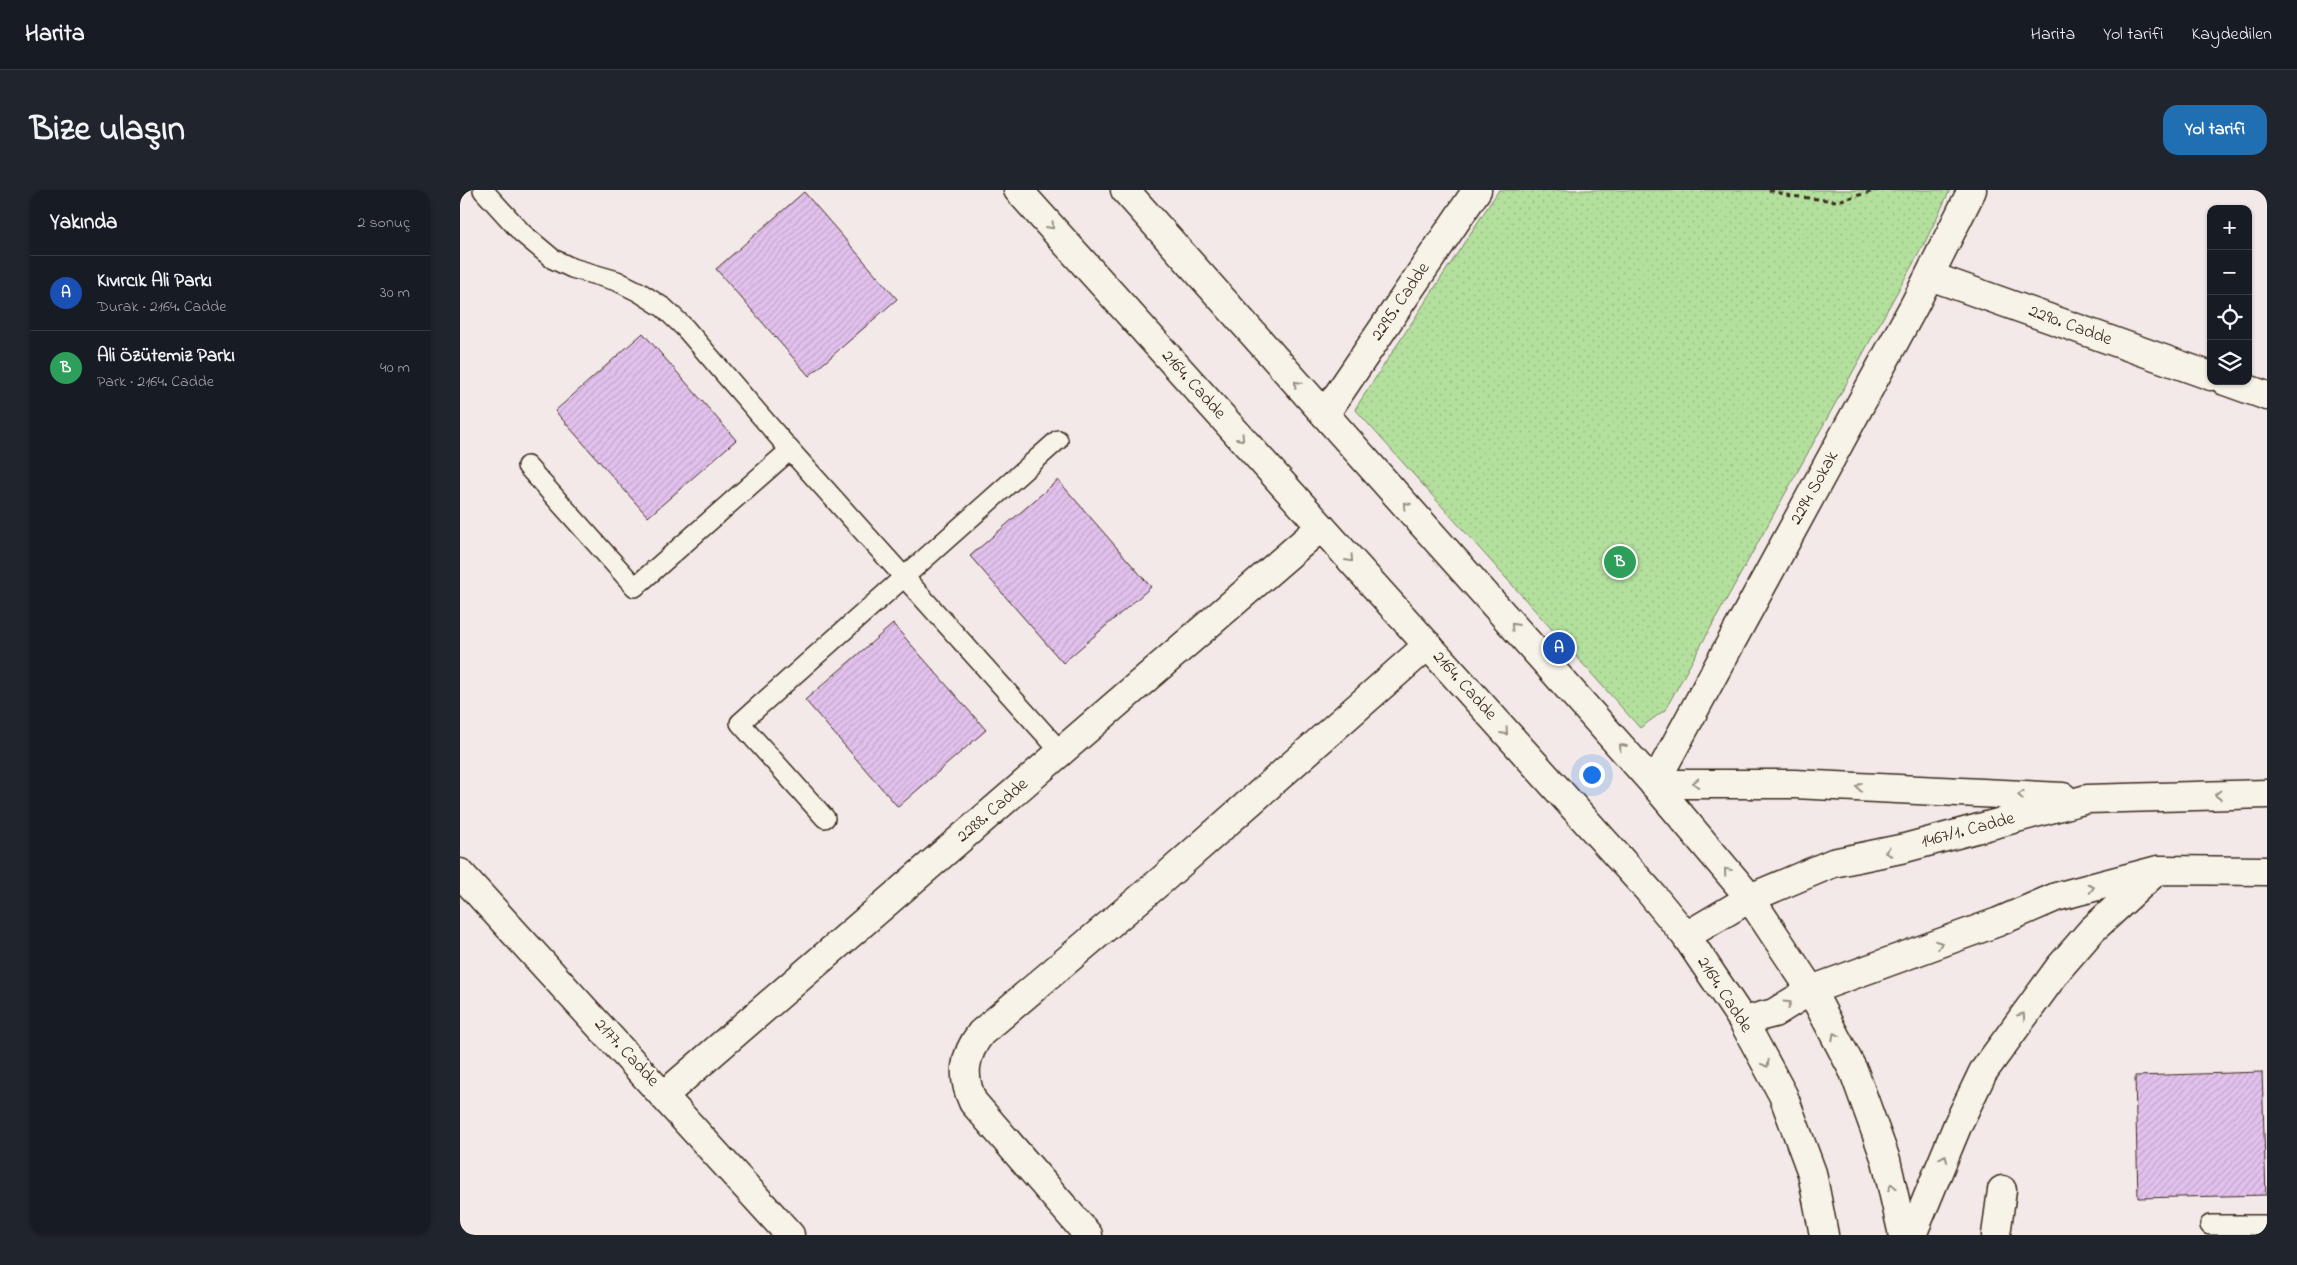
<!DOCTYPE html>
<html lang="tr">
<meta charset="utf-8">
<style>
:root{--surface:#171b24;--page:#20242c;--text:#f1f3f6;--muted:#9ea1a6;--line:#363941;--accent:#1f6fb2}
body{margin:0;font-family:"Indie Flower",sans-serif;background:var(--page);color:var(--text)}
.controls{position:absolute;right:15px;top:15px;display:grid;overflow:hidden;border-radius:10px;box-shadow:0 1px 4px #0004}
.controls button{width:45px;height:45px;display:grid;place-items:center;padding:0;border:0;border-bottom:1px solid var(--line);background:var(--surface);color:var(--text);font:25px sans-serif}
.you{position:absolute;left:1131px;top:584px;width:18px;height:18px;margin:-12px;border:4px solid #fff;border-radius:50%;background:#1a73e8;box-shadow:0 0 0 8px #1a73e833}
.badge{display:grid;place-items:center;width:32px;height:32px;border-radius:50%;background:var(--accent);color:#fff;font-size:16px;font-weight:700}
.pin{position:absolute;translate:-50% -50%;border:2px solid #fff;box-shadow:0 1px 5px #0006}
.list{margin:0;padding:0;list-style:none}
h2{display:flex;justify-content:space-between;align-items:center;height:65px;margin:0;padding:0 20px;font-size:21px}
h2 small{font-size:16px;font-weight:400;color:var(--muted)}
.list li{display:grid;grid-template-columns:32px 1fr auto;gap:15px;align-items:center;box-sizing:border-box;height:75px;padding:0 20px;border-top:1px solid var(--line)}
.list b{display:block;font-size:19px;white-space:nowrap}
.list p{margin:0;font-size:16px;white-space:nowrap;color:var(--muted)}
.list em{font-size:16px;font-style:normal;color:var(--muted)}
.icon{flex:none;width:28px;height:28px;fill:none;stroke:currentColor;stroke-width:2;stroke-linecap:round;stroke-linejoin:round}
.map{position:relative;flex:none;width:1807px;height:1045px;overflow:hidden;border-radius:15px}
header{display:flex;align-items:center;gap:30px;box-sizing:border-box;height:70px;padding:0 25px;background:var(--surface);border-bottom:1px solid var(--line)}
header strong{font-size:24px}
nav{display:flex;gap:28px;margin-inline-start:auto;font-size:18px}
.intro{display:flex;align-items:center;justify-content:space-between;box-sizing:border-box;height:120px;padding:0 30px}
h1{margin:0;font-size:35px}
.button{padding:12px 22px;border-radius:15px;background:var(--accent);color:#fff;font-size:18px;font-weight:700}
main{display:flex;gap:30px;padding:0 30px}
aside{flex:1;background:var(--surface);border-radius:15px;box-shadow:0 1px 4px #0004}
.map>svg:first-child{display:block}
.park{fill:url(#park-dots);stroke:#78855e}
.building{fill:url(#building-hatch);stroke:#3b2a1e}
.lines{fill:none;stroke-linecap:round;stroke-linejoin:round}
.lane-casing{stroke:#3b2a1e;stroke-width:22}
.street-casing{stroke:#3b2a1e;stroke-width:31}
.secondary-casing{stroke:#3b2a1e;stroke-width:31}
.path{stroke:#3b2a1e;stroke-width:3;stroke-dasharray:5 4;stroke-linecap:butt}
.lane{stroke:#f7f3e8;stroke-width:19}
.street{stroke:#f7f3e8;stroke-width:28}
.secondary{stroke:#f7f3e8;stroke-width:28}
.oneway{stroke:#998e83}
.labels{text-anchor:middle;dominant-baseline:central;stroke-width:4.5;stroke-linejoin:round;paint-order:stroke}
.street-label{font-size:18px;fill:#3b2a1e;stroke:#f7f3e8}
</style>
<header>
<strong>Harita</strong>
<nav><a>Harita</a><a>Yol tarifi</a><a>Kaydedilen</a></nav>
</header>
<div class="intro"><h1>Bize ulaşın</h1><a class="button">Yol tarifi</a></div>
<main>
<aside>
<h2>Yakında<small>2 sonuç</small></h2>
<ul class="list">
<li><span class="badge" style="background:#1a4fb4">A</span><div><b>Kıvırcık Ali Parkı</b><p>Durak · 2164. Cadde</p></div><em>30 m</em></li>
<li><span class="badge" style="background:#2e9e5b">B</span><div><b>Ali Özütemiz Parkı</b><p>Park · 2164. Cadde</p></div><em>40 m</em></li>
</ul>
</aside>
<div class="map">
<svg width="1807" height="1045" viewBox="0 0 1807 1045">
<defs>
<pattern id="park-dots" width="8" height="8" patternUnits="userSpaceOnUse" patternTransform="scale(1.25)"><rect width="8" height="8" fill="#b4e09e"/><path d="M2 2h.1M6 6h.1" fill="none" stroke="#9cc088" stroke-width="1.8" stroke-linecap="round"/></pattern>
<pattern id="building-hatch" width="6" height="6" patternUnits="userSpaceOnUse" patternTransform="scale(1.25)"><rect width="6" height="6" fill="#e2c1ed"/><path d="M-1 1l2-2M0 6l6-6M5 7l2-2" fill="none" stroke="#c3a6cb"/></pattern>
</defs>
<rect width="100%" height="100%" fill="#f3e9e9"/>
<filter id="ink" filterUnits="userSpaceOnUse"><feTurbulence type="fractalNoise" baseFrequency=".02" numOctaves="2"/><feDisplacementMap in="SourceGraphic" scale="10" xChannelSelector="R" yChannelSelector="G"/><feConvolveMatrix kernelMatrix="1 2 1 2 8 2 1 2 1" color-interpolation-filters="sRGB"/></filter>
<g filter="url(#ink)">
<path class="park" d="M1039,0H1490L1465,52L1205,520L1180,538L895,219Z"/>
<g class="building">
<path d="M344,2L437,109L349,186L256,79Z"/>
<path d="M183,143L276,250L188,327L95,221Z"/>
<path d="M598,290L691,397L603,473L510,366Z"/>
<path d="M433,434L526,540L438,617L345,510Z"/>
<path d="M1802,882L1806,1005L1678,1008L1675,886Z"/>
</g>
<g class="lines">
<defs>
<g id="lane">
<path d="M23,0L62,43L93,69L112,78L157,91L179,102L204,118L225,138L330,260L601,562"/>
<path d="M67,276L175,397L330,260"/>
<path d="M365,628L280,533L598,250"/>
<path d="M1750,1035H1807"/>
</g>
<g id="street">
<path d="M1470,86L1751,186"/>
<path d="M1765,191L1807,206"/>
<path d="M865,224L1017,0"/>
<path d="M1194,594L1455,114L1512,0"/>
<path d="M0,683L330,1045"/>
<path d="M204,905L861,337"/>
<path d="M628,1045L513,912C501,886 504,865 521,843L703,689L968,455"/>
<path d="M1536,1045L1542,1000"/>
</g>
<g id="secondary">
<path d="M558,0L1189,701L1226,746L1283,831L1323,905L1352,983L1364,1045"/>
<path d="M665,0L1194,594L1290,708L1351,800L1394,882L1426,970L1443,1045"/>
<path d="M1194,594H1334L1603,607"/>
<path d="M1226,746L1290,708L1373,673L1445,658L1627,609L1807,604"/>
<path d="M1283,831L1314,823L1351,800L1538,732L1596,707L1698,680L1807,681"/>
<path d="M1452,1045L1498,934L1523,882L1599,778L1632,740L1694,683"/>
</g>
</defs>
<use href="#lane" class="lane-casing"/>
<use href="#street" class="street-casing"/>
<use href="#secondary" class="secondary-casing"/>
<path class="path" d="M1309,0L1331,6L1377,11L1418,0"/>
<use href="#lane" class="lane"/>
<use href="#street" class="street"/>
<use href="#secondary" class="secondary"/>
</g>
<defs><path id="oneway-chevron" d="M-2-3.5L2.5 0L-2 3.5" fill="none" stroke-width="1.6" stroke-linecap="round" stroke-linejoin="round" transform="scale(1.25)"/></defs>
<g class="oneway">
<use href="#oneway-chevron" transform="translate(591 36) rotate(48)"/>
<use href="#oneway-chevron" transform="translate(837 194) rotate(-132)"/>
<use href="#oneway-chevron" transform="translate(781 248) rotate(48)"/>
<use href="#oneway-chevron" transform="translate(946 315) rotate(-132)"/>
<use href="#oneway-chevron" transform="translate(890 369) rotate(48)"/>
<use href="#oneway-chevron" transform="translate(1054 436) rotate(-132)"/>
<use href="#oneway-chevron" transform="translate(1045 542) rotate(48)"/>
<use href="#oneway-chevron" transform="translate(1162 557) rotate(-132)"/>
<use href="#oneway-chevron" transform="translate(1236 593) rotate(179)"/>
<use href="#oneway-chevron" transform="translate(1399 597) rotate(-177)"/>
<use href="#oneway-chevron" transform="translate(1561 605) rotate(-177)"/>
<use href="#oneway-chevron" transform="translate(1758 605) rotate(179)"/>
<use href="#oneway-chevron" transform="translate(1428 662) rotate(168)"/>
<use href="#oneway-chevron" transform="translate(1267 681) rotate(-130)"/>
<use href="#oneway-chevron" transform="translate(1631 698) rotate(-15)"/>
<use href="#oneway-chevron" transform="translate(1479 754) rotate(-20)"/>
<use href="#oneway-chevron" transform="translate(1328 814) rotate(-32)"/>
<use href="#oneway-chevron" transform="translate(1562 826) rotate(-55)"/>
<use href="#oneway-chevron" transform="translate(1375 846) rotate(-118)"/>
<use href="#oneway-chevron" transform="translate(1306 874) rotate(62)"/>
<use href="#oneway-chevron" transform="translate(1484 968) rotate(-68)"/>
<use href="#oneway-chevron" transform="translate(1432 997) rotate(-102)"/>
</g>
</g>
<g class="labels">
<g class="street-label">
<text transform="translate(941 112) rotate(-56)">2295. Cadde</text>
<text transform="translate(1610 136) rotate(20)">2290. Cadde</text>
<text transform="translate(733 195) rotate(48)">2164. Cadde</text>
<text transform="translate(1355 298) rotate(-61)">2294 Sokak</text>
<text transform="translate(1004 496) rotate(48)">2164. Cadde</text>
<text transform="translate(533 621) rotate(-41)">2288. Cadde</text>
<text transform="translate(1508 641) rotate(-15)">1467/1. Cadde</text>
<text transform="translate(1264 805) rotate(57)">2164. Cadde</text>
<text transform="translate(166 863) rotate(47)">2177. Cadde</text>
</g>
</g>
</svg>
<div class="controls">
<button>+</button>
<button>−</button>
<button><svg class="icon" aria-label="locate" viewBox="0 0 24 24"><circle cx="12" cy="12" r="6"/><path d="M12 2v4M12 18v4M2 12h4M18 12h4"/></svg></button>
<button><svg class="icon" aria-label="layers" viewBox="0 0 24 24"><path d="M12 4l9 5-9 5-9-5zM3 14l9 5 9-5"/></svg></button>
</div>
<div class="you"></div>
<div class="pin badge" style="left:1099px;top:458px;background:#1a4fb4">A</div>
<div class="pin badge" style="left:1160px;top:372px;background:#2e9e5b">B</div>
</div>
</main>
